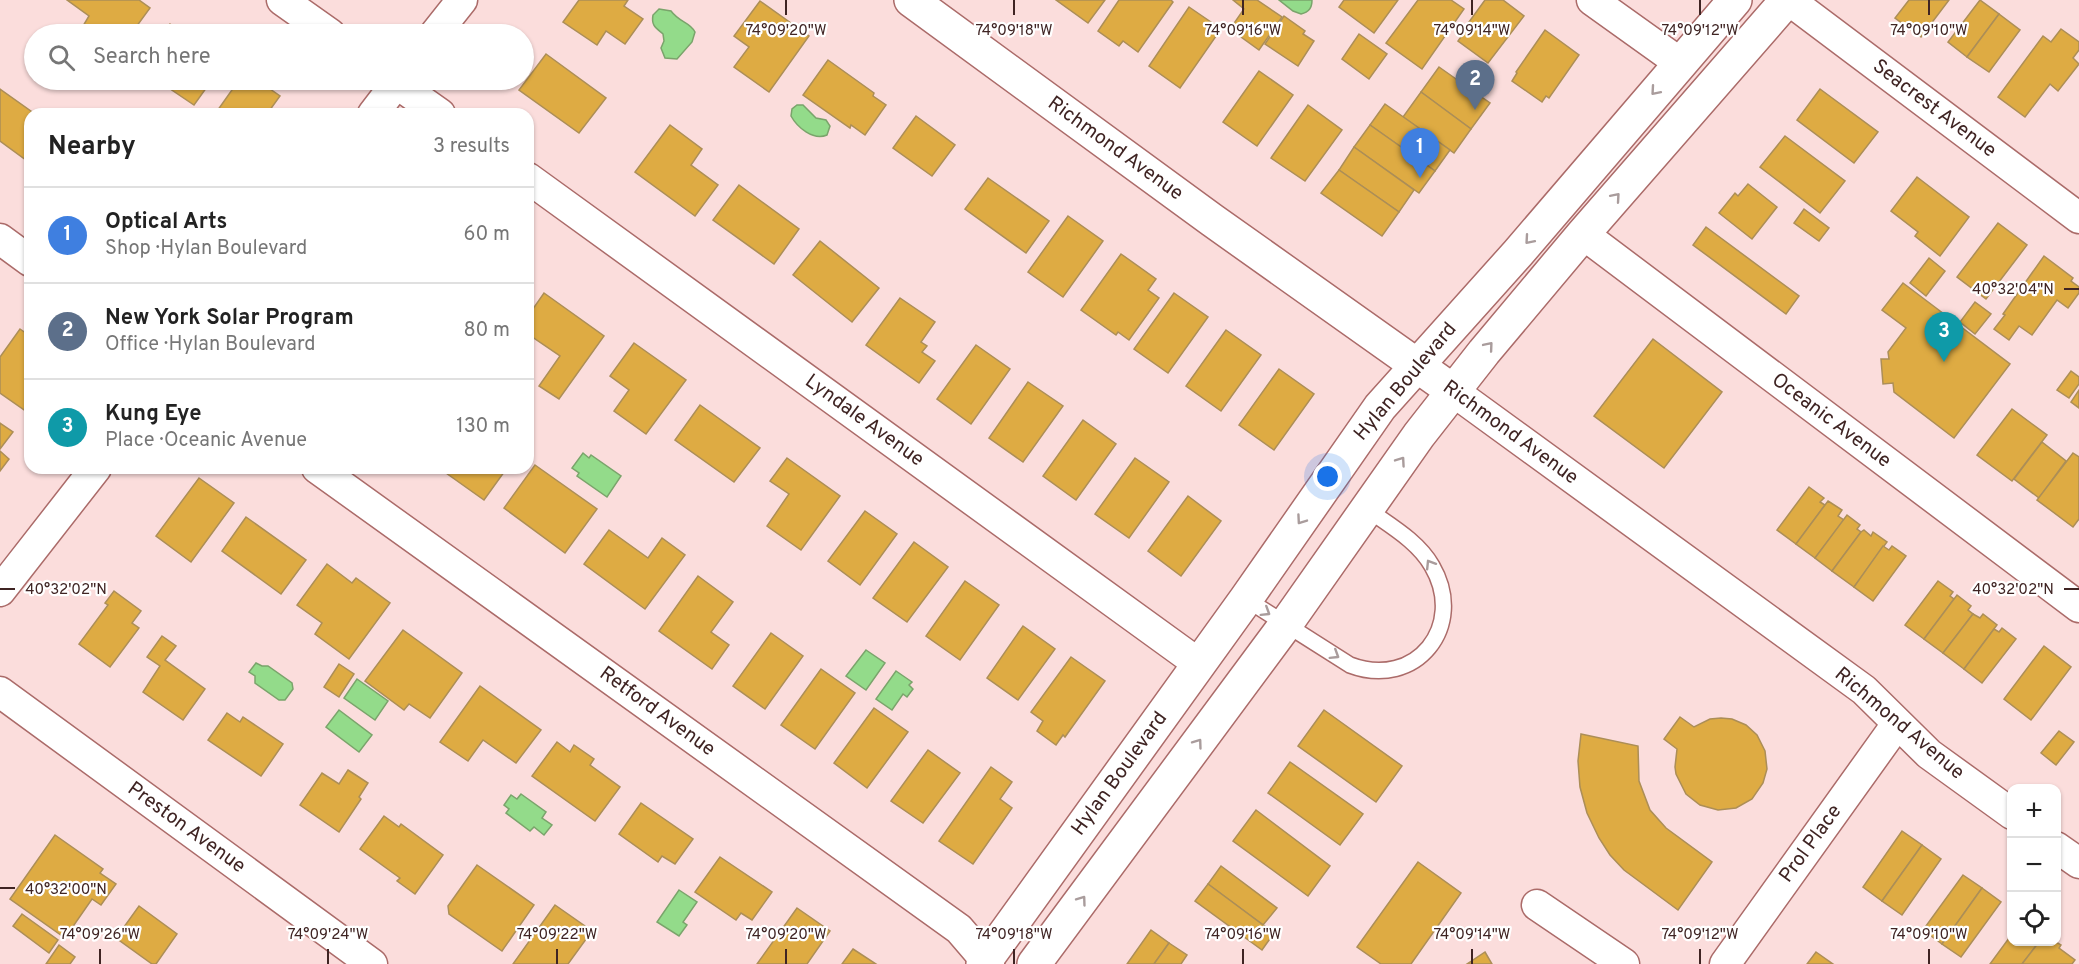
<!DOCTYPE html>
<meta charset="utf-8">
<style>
:root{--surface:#fff;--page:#f2f2f2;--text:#222;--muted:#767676;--line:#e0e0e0;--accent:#7c3aed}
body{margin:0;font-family:Overpass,sans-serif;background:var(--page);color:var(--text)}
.controls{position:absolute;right:18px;bottom:18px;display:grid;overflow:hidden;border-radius:12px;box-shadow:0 2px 4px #0004}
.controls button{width:54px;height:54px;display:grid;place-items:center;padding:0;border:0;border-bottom:2px solid var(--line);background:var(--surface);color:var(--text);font:30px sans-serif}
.you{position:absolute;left:1328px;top:477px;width:21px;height:21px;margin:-15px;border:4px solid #fff;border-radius:50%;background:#1a73e8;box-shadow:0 0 0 9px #1a73e833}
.badge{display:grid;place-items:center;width:39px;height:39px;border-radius:50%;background:var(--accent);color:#fff;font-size:20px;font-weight:700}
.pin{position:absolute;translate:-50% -50px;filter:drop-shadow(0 2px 3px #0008)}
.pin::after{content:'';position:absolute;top:32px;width:21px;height:18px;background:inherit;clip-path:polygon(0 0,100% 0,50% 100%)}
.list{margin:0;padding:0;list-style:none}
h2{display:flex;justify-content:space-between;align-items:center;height:78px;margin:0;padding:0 24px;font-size:26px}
h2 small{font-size:20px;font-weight:400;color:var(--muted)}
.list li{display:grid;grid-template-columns:39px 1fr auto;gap:18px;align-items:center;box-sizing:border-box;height:96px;padding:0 24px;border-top:2px solid var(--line)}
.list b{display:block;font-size:22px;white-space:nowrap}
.list p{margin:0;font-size:20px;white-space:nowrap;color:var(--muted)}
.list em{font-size:20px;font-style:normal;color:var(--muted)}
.icon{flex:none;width:33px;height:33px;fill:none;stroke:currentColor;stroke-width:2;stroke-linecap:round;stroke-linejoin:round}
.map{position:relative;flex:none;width:2079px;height:964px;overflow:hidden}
.search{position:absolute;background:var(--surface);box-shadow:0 2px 4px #0004;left:24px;top:24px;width:510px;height:66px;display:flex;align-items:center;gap:15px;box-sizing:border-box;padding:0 21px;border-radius:33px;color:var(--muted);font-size:22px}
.panel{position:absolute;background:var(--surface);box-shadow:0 2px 4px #0004;left:24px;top:108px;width:510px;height:366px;border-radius:18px}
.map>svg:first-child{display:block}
.water{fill:#93db8a;stroke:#7aa46b;stroke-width:1.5}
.building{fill:#deab43;stroke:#ac8e57;stroke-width:1.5}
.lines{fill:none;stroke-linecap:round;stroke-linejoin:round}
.service-casing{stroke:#ab6b69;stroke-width:18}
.minor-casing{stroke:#ab6b69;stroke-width:33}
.secondary-casing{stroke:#ab6b69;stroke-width:36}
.primary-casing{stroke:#ab6b69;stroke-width:36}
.service{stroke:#fff;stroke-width:15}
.minor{stroke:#fff;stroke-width:30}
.secondary{stroke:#fff;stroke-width:33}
.primary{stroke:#fff;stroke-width:33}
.oneway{stroke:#a99c9c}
.ticks{fill:none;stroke:#3f2423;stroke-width:2}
.labels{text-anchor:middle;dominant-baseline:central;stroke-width:4.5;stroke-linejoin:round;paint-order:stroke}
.street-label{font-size:20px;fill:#3f2423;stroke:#fff}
.ticks-label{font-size:15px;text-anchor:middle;fill:#3f2423;stroke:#fff;stroke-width:4.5;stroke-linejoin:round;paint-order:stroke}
</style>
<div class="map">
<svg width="2079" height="964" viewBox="0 0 2079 964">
<rect width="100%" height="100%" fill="#fbdddc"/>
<g class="water">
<path d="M1279,0H1312C1312,8 1309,12 1301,14L1293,11Z"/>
<path d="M659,9L671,11C680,23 690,22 695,32L692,42L677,59L665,58L661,48L664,41L663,34C656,28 651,26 653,15Z"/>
<path d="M797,105H803L816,118L826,120L830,126L827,135C813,141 797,127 791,116L792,109Z"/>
<path d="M583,453L589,458L591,455L621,476L607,497L577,476L579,473L572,468Z"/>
<path d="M866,650L885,663L866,690L846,676Z"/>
<path d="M256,663L262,666H268L292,683L293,689L285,700H279L255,683V676L249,672Z"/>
<path d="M896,671L912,682L909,685L913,689L907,697L903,694L892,710L876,699Z"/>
<path d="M357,679L388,701L375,720L344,698Z"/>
<path d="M339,710L372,735L359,752L326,727Z"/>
<path d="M521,794L546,812L542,818L552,825L544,835L534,827L530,831L506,813L509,809L504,805L511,795L517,799Z"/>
<path d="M679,890L697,902L683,922L687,925L679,936L657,922Z"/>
</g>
<g class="building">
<path d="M67,0H139L150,8L131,34H115L106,28L102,34H96L83,26L89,16Z"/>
<path d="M579,0H628L624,6L643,19L625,44L606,31L597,45L563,22Z"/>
<path d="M1056,0H1105L1088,23Z"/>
<path d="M1119,0H1171L1173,2L1138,52L1123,41L1119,46L1098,31Z"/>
<path d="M1233,0H1257L1282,17L1259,50L1230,29L1244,9Z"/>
<path d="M1344,0H1398L1374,33L1339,7Z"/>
<path d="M1418,0H1451L1464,9L1422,69L1386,43Z"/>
<path d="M1485,0H1503L1524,16L1488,63L1458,41L1463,34L1461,33Z"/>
<path d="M1909,0H1949L1921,37L1895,18Z"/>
<path d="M1980,0L1999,14L1967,57L1948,42Z"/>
<path d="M760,1L809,36L769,92L734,67L749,47L734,36Z"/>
<path d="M1189,7L1221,29L1180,88L1149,66Z"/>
<path d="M1999,14L2020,30L1989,72L1967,57Z"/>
<path d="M1284,16L1305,31L1303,34L1314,41L1298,66L1265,44Z"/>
<path d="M170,24L185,34H163Z"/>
<path d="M2061,29L2079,42V50L2073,58L2079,64L2058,91L2050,84L2025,117L1998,97L2043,36L2051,42Z"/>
<path d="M1545,30L1579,55L1549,98L1546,96L1542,102L1512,81L1517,73L1516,72Z"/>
<path d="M1359,34L1387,54L1369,79L1342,59Z"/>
<path d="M546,54L606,98L579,133L519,90Z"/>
<path d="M828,60L874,93L873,96L886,105L865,135L851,125L850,128L803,95Z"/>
<path d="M1439,67L1490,103L1471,129L1421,92Z"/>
<path d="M1259,71L1293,95L1257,146L1223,122Z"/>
<path d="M157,80H212L194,105Z"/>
<path d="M239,80H257L280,96L267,114H215Z"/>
<path d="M0,89L35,114H30V163L0,141Z"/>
<path d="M1820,89L1878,132L1854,163L1797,120Z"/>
<path d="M1421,92L1471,129L1454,153L1403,117Z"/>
<path d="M1385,104L1450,150L1435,171L1370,125Z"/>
<path d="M1308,105L1342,130L1305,181L1271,158Z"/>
<path d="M916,116L955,145L932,176L893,148Z"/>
<path d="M670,125L702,149L691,165L718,185L695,216L635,172Z"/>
<path d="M1370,125L1435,171L1419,193L1354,147Z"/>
<path d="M1785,136L1845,181L1820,213L1760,167Z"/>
<path d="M1354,147L1414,190L1399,212L1339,170Z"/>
<path d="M1339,170L1399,212L1382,236L1321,193Z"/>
<path d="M1917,177L1969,217L1940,256L1915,236L1918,232L1891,211Z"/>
<path d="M988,178L1049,221L1026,253L965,209Z"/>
<path d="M1748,184L1777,207L1752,239L1719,213L1735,193L1738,196Z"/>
<path d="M739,185L799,229L774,264L713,220Z"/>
<path d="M1804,209L1829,228L1819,241L1794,223Z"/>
<path d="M1068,216L1103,241L1063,297L1028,272Z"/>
<path d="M1998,223L2027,245L1986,299L1957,277Z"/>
<path d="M1706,227L1799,296L1786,314L1693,245Z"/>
<path d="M820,241L879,288L852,322L793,275Z"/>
<path d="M1121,254L1156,279L1148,290L1159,298L1129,340L1118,332L1116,335L1081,310Z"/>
<path d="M2044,256L2073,278L2071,281L2079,287V293L2068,308L2057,300L2032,335L2019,326L2009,340L1994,329L2005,315L2003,314Z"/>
<path d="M1929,258L1945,271L1926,296L1910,283Z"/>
<path d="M1903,283L2010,364L1954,438L1894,392L1893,383L1883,384L1881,359H1889L1888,352L1906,328L1882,310Z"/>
<path d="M544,293L604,336L559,399L539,386L560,356L528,334V316Z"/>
<path d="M1174,293L1208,317L1168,373L1134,349Z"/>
<path d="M900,298L935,322L921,342L927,346L922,352L935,361L919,383L866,345Z"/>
<path d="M1975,302L1991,314L1975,334L1960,322Z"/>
<path d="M20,329L30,336V414L0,393V357Z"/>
<path d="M1226,330L1261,355L1221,411L1186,386Z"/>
<path d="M1653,339L1722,392L1664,468L1594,416Z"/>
<path d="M634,343L686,380L646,434L614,411L629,390L610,376Z"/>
<path d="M976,345L1010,369L971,424L937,399Z"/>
<path d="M1279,369L1314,394L1274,450L1239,425Z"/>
<path d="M2071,371L2079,377V384L2069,398L2057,390Z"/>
<path d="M1028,382L1063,406L1023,462L989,438Z"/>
<path d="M2079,390V408L2071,402Z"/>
<path d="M700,405L760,448L734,482L675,440Z"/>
<path d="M2012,409L2047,435L2012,481L1977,455Z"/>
<path d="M1083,420L1116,444L1076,500L1043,476Z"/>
<path d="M0,423L13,432L0,449Z"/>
<path d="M2042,442L2066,461L2039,498L2014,479Z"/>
<path d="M0,451L9,459L0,471Z"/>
<path d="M2073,453L2079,457V519L2073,527L2037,500Z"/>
<path d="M787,458L840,496L801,550L767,526L789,494L770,481Z"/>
<path d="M1135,458L1169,482L1129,538L1095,514Z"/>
<path d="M535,465L597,509L565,553L504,508Z"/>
<path d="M439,468H507L484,500Z"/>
<path d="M199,478L234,503L191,562L156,536Z"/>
<path d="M1809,487L1824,498L1820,502L1825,505L1796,544L1777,530Z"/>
<path d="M1188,496L1221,521L1181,576L1148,551Z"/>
<path d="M1828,501L1842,510L1838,516L1844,520L1815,558L1796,544Z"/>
<path d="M865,511L897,534L860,585L828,561Z"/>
<path d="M1847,515L1860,525L1857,529L1861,532L1832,571L1815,558Z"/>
<path d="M246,517L306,560L281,594L222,551Z"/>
<path d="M609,530L648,558L662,538L685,555L645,609L584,564Z"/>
<path d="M1864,530L1871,536L1873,532L1887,542L1854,587L1832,571L1861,532Z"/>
<path d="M914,542L948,567L907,622L873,598Z"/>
<path d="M1883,546L1889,550L1892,546L1906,556L1873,601L1854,587Z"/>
<path d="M327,564L352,583L356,578L390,603L349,659L315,634L322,623L297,605Z"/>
<path d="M698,576L733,602L711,632L729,645L712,669L659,631Z"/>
<path d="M965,581L999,605L960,660L926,636Z"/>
<path d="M1938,581L1953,592L1950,596L1954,599L1924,639L1905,625Z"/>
<path d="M114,591L141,611L132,623L139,628L110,667L79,644L108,605L105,603Z"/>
<path d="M1957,595L1971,606L1968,610L1973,614L1943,653L1924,639Z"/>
<path d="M1973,614L1980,618L1983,614L1997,625L1964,669L1943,653Z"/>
<path d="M1023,626L1055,649L1018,700L987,678Z"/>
<path d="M2002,628L2016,639L1982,683L1964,669L1994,629L1999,632Z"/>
<path d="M403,630L462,673L430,718L409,704L404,710L365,681Z"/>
<path d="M771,633L803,656L765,709L733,686Z"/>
<path d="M162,636L176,646L165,660L205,689L183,720L143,692L160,666L147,657Z"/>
<path d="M2044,646L2071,667L2031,720L2004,699Z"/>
<path d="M1071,657L1105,681L1065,737L1063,735L1056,745L1037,731L1043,721L1031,712Z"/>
<path d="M339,664L354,674L339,697L324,687Z"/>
<path d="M821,669L855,693L815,749L781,725Z"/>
<path d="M480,686L541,730L516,763L483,740L468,761L440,742Z"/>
<path d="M874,708L908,732L867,788L834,763Z"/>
<path d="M1324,710L1402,766L1376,802L1298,746Z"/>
<path d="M227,713L240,722L243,717L283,744L261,776L208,740Z"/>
<path d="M1680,717L1694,727L1710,719L1721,718L1732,719L1746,725L1757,735L1765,751L1767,769L1763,783L1752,799L1736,808L1718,810L1700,805L1686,794L1676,774L1675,767L1677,749L1664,739Z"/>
<path d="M2059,731L2074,742L2056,765L2041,753Z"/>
<path d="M1581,734L1638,746L1639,781L1650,810L1666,828L1712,862L1678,910L1624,870L1610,855L1599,838L1587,813L1580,787L1578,761Z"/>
<path d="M557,742L570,752L574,745L594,759L590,765L620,787L595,821L532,776Z"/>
<path d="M928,750L960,773L923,823L891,801Z"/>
<path d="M1290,762L1363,814L1340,845L1268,793Z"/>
<path d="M991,767L1012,782L1000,799L1012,808L973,864L939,841Z"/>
<path d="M348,770L368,783L359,797L361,799L339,832L300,805L322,773L339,784Z"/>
<path d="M641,803L693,839L675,864L662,856L658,862L619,834Z"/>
<path d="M1256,810L1330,866L1308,896L1233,841Z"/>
<path d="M384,816L399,827L401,824L443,855L415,894L397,881L400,878L360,849Z"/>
<path d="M1902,831L1922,845L1882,901L1863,887Z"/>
<path d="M55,835L103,869L100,873L116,884L101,905L92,899L65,938L10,899Z"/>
<path d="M1922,845L1941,859L1902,915L1882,901Z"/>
<path d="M720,857L772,892L752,920L741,913L736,920L695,892Z"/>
<path d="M1418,862L1461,893L1411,964H1381L1357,947Z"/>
<path d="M477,865L534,905L502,951L449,914L448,906Z"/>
<path d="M1221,866L1277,908L1263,925L1208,884Z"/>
<path d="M1963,875L1982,888L1942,944L1923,930Z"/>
<path d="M1208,884L1274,933L1262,950L1195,901Z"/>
<path d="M1982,888L2001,902L1961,957L1942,944Z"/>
<path d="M555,905L592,931L568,964H513Z"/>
<path d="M139,906L177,934L156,964H152L116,938Z"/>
<path d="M797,908L830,931L807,964H757Z"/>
<path d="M22,914L58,940L49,953L13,926Z"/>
<path d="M1151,930L1169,943L1154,964H1127Z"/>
<path d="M2012,934V942H2039L2022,964H1990Z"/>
<path d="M2039,942H2056L2061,945L2059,948L2075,960L2072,964H2022Z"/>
<path d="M1169,943L1187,955L1181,964H1154Z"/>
<path d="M59,945L75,957L70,964H46Z"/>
<path d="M853,949L876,964H842Z"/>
<path d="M1485,952L1492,964H1467Z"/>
<path d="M1816,952L1833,964H1807Z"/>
</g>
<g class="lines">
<defs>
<path id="service" d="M1246,599L1350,665C1416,690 1467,626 1432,566C1418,541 1389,525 1367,509"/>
<g id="minor">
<path d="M282,0L330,34"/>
<path d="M1592,0L1680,63"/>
<path d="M1789,0L2079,218"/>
<path d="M435,34L462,0"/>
<path d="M392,80L440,114"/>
<path d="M373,114L399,80"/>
<path d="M528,178L1199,664"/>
<path d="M1583,234L2079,607"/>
<path d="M0,239L30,261"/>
<path d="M1453,391L1864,690L1929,754L2012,814"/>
<path d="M317,468L959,929L989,964"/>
<path d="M0,591L96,468"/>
<path d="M0,692L372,964"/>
<path d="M2056,847L2079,863"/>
<path d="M1537,905L1624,964"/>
<path d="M1725,964L1897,724"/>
</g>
<path id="secondary" d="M911,0L1212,220L1453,391"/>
<g id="primary">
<path d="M983,964L1246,599L1380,407L1518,253L1735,0"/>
<path d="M1034,964L1286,624L1419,435L1484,352L1583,234L1787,0"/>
</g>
</defs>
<use href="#service" class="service-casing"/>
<use href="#minor" class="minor-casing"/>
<use href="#secondary" class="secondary-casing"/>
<use href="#primary" class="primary-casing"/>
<use href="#service" class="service"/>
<use href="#minor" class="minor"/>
<use href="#secondary" class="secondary"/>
<use href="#primary" class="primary"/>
</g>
<defs><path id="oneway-chevron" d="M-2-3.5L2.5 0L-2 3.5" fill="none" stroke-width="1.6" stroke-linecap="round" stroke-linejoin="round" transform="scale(1.5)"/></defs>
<g class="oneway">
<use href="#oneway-chevron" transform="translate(1655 91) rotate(131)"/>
<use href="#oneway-chevron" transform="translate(1616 197) rotate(-49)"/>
<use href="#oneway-chevron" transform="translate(1529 240) rotate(131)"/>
<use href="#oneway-chevron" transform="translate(1489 346) rotate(-50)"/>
<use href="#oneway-chevron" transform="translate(1401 461) rotate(-55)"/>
<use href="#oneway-chevron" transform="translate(1301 520) rotate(125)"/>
<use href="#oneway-chevron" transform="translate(1430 564) rotate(-122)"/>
<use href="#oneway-chevron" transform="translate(1266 612) rotate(32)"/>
<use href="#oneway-chevron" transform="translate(1335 655) rotate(32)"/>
<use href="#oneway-chevron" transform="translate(1198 743) rotate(-54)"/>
<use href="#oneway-chevron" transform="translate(1082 900) rotate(-54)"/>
</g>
<path class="ticks" d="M786,0V15M1014,0V15M1243,0V15M1472,0V15M1700,0V15M1929,0V15M2064,289H2079M0,589H15M2064,589H2079M0,888H15M100,949V964M328,949V964M557,949V964M786,949V964M1014,949V964M1243,949V964M1472,949V964M1700,949V964M1929,949V964"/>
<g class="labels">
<g class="street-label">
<text transform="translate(1934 109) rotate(37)">Seacrest Avenue</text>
<text transform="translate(1115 149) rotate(36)">Richmond Avenue</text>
<text transform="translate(1406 382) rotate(-50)">Hylan Boulevard</text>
<text transform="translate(864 421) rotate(36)">Lyndale Avenue</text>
<text transform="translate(1831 421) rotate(37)">Oceanic Avenue</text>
<text transform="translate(1510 433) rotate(36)">Richmond Avenue</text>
<text transform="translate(657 712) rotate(36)">Retford Avenue</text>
<text transform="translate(1899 724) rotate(40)">Richmond Avenue</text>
<text transform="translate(1120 774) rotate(-54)">Hylan Boulevard</text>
<text transform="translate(186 828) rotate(36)">Preston Avenue</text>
<text transform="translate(1811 844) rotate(-54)">Prol Place</text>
</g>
</g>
<g class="ticks-label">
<text x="786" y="35">74°09'20"W</text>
<text x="1014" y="35">74°09'18"W</text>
<text x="1243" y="35">74°09'16"W</text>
<text x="1472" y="35">74°09'14"W</text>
<text x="1700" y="35">74°09'12"W</text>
<text x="1929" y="35">74°09'10"W</text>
<text x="2013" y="294">40°32'04"N</text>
<text x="66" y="594">40°32'02"N</text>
<text x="2013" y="594">40°32'02"N</text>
<text x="66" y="894">40°32'00"N</text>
<text x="100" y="939">74°09'26"W</text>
<text x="328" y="939">74°09'24"W</text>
<text x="557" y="939">74°09'22"W</text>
<text x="786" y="939">74°09'20"W</text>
<text x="1014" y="939">74°09'18"W</text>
<text x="1243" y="939">74°09'16"W</text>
<text x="1472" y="939">74°09'14"W</text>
<text x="1700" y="939">74°09'12"W</text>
<text x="1929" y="939">74°09'10"W</text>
</g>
</svg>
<div class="controls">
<button>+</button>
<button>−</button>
<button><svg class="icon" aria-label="locate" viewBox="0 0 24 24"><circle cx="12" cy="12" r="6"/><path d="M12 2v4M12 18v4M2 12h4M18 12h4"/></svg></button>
</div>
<div class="you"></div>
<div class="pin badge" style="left:1420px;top:178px;background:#3f7fe0">1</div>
<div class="pin badge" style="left:1475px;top:110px;background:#5c6f8a">2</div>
<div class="pin badge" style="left:1944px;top:362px;background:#0f9aa8">3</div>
<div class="search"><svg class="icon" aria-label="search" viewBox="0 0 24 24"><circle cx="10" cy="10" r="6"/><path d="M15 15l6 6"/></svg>Search here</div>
<section class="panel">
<h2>Nearby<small>3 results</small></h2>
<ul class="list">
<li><span class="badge" style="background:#3f7fe0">1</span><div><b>Optical Arts</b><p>Shop · Hylan Boulevard</p></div><em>60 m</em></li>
<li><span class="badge" style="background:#5c6f8a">2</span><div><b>New York Solar Program</b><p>Office · Hylan Boulevard</p></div><em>80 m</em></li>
<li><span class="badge" style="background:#0f9aa8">3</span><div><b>Kung Eye</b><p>Place · Oceanic Avenue</p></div><em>130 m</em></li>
</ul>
</section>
</div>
